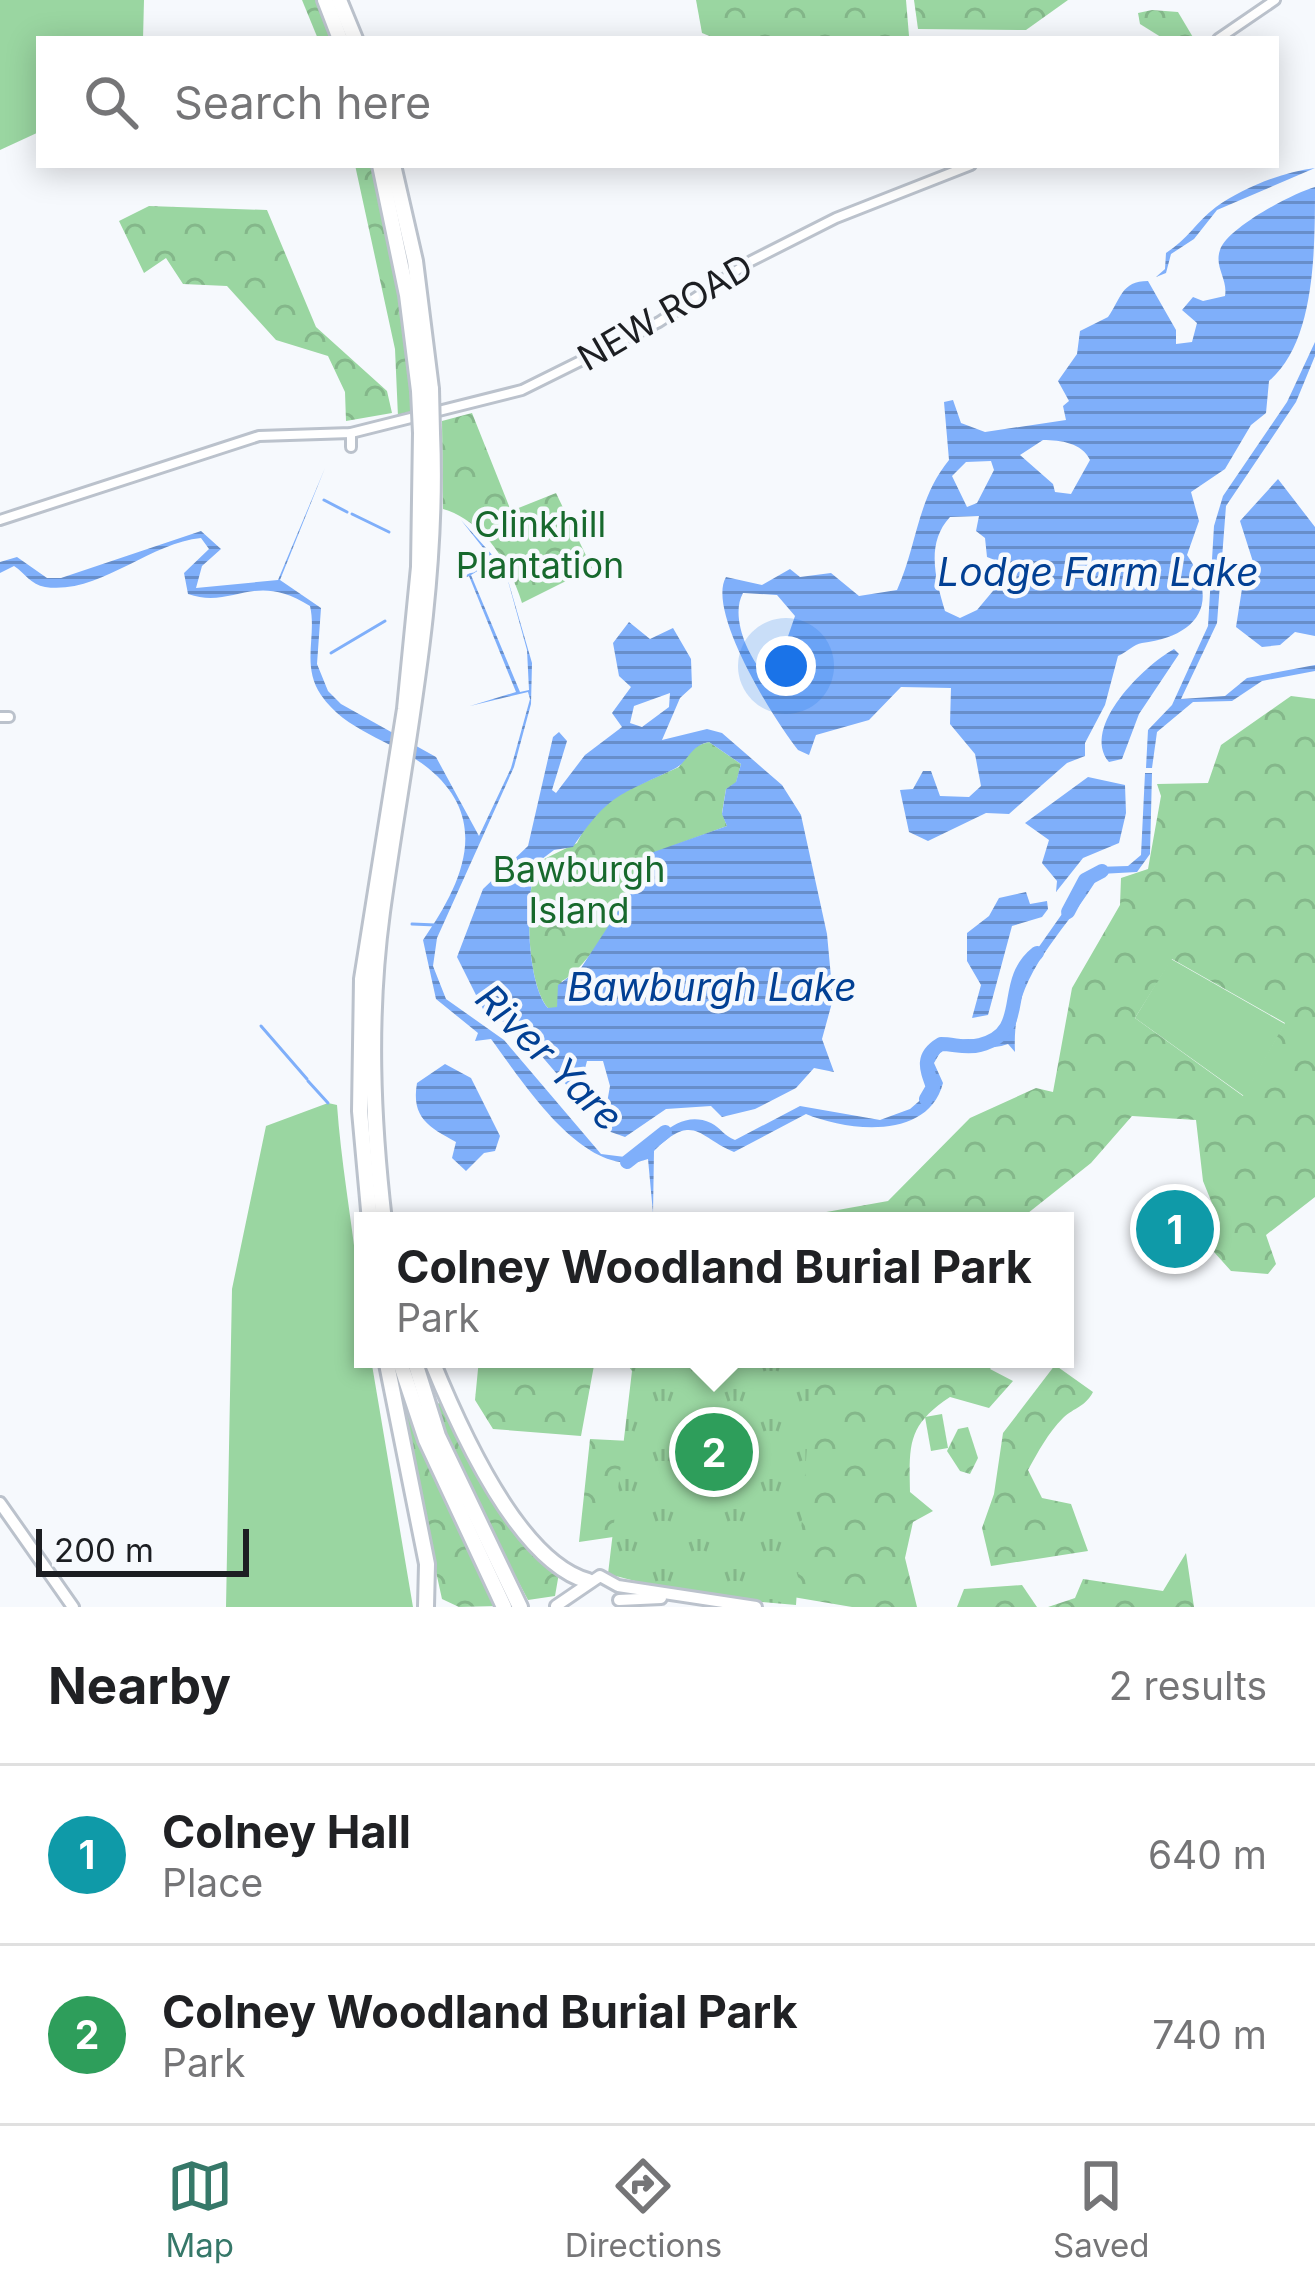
<!DOCTYPE html>
<style>
:root{--surface:#fff;--page:#f2f2f2;--text:#202124;--muted:#757577;--line:#e0e0e0;--accent:#367869}
body{margin:0;font-family:Inter,sans-serif;background:var(--page);color:var(--text)}
.scale{position:absolute;left:36px;bottom:30px;width:213px;box-sizing:border-box;padding-left:12px;border:6px solid #1c1e22;border-top:0;font-size:33px;line-height:42px;white-space:nowrap;color:#1c1e22;-webkit-text-stroke:9px #f6f9fd;paint-order:stroke}
.you{position:absolute;left:786px;top:666px;width:42px;height:42px;margin:-30px;border:9px solid #fff;border-radius:50%;background:#1a73e8;box-shadow:0 0 0 18px #1a73e833}
.badge{display:grid;place-items:center;width:78px;height:78px;border-radius:50%;background:var(--accent);color:#fff;font-size:39px;font-weight:700}
.pin{position:absolute;translate:-50% -50%;border:6px solid #fff;box-shadow:0 3px 12px #0006}
.popup{position:absolute;left:354px;top:1212px;width:720px;height:156px;box-sizing:border-box;display:grid;place-content:center;border-radius:0px;background:var(--surface);filter:drop-shadow(0 3px 9px #0005);font-size:39px;white-space:nowrap;color:var(--muted)}
.popup b{font-size:45px;color:var(--text)}
.popup::after{content:'';position:absolute;left:50%;top:100%;margin-left:-24px;border:24px solid transparent;border-top-color:var(--surface)}
.list{margin:0;padding:0;list-style:none}
h2{display:flex;justify-content:space-between;align-items:center;height:156px;margin:0;padding:0 48px;font-size:51px}
h2 small{font-size:39px;font-weight:400;color:var(--muted)}
.list li{display:grid;grid-template-columns:78px 1fr auto;gap:36px;align-items:center;box-sizing:border-box;height:180px;padding:0 48px;border-top:3px solid var(--line)}
.list b{display:block;font-size:45px;white-space:nowrap}
.list p{margin:0;font-size:39px;white-space:nowrap;color:var(--muted)}
.list em{font-size:39px;font-style:normal;color:var(--muted)}
.icon{flex:none;width:66px;height:66px;fill:none;stroke:currentColor;stroke-width:2;stroke-linecap:round;stroke-linejoin:round}
.map{position:relative;flex:none;width:1315px;height:1607px;overflow:hidden}
.search{position:absolute;background:var(--surface);box-shadow:0 6px 30px #0003;left:36px;right:36px;top:36px;height:132px;display:flex;align-items:center;gap:30px;box-sizing:border-box;padding:0 42px;border-radius:0px;color:var(--muted);font-size:45px}
.sheet{height:516px;background:var(--surface)}
nav{display:flex;justify-content:space-around;align-items:center;box-sizing:border-box;height:168px;border-top:3px solid var(--line);background:var(--surface);font-size:33px;color:var(--muted)}
nav a{display:grid;justify-items:center;gap:6px}
nav .on{color:var(--accent)}
.map>svg:first-child{display:block}
.grass{fill:#9ad6a1}
.forest{fill:url(#forest-crowns);fill-rule:evenodd}
.park{fill:url(#park-tufts)}
.water{fill:url(#water-rules);fill-rule:evenodd}
.lines{fill:none;stroke-linecap:round;stroke-linejoin:round}
.stream{stroke:#7faffa;stroke-width:3}
.river{stroke:#7faffa;stroke-width:14}
.street-casing{stroke:#bbc2cc;stroke-width:14}
.secondary-casing{stroke:#bbc2cc;stroke-width:16}
.highway-casing{stroke:#bbc2cc;stroke-width:20}
.street{stroke:#fff;stroke-width:8}
.secondary{stroke:#fff;stroke-width:10}
.highway{stroke:#fff;stroke-width:14}
.highway-bridge-casing{stroke:#bbc2cc;stroke-width:20;stroke-linecap:butt}
.highway-bridge{stroke:#fff;stroke-width:14}
.labels{text-anchor:middle;dominant-baseline:central;stroke-width:9;stroke-linejoin:round;paint-order:stroke}
.street-label{font-size:36px;fill:#1c1e22;stroke:#f6f9fd}
.park-label{font-size:36px;fill:#17692d;stroke:#f6f9fd}
.water-label{font-size:39px;font-style:italic;fill:#024094;stroke:#f6f9fd}
</style>
<div class="map">
<svg width="1315" height="1607" viewBox="0 0 1315 1607">
<defs>
<pattern id="forest-crowns" width="20" height="18" patternUnits="userSpaceOnUse" patternTransform="scale(3)"><rect width="20" height="18" fill="#9ad6a1"/><path d="M2 6a3 3 0 1 1 6 0M12 15a3 3 0 1 1 6 0" fill="none" stroke="#84b78a"/></pattern>
<pattern id="park-tufts" width="24" height="20" patternUnits="userSpaceOnUse" patternTransform="scale(3)"><rect width="24" height="20" fill="#9ad6a1"/><path d="M3 7l-1-3M5 7V3M7 7l1-3M15 17l-1-3M17 17v-4M19 17l1-3" fill="none" stroke="#84b78a"/></pattern>
<pattern id="water-rules" width="6" height="5" patternUnits="userSpaceOnUse" patternTransform="scale(3)"><rect width="6" height="5" fill="#7faffa"/><path d="M0 2.5h6" fill="none" stroke="#678eca"/></pattern>
</defs>
<rect width="100%" height="100%" fill="#f6f9fd"/>
<g class="grass">
<path d="M0,0H144L143,39H39V132L0,150Z"/>
<path d="M1171,959L1285,1024L1244,1096L1135,1018Z"/>
<path d="M328,1103L337,1105C343,1189 363,1274 363,1359H371L413,1607H226L232,1289L266,1126Z"/>
<path d="M942,1414L948,1448L931,1451L925,1417Z"/>
</g>
<g class="forest">
<path d="M302,0H320L334,39H318Z"/>
<path d="M696,0H906L909,36L717,39L702,33Z"/>
<path d="M914,0H1068L1026,30L918,29Z"/>
<path d="M1152,10L1178,12L1194,39H1164L1140,24L1138,13Z"/>
<path d="M355,165H372L397,277L413,414L398,417L395,349Z"/>
<path d="M149,206L267,210L316,327L387,391L392,413L346,421L345,392L328,356L276,340L227,286L183,284L166,258L144,273L119,221Z"/>
<path d="M472,413L511,511L556,493L592,568L522,603C510,564 484,521 443,509L442,421Z"/>
<path d="M1291,696L1315,699V1197L1266,1235L1276,1264L1268,1274L1231,1271L1214,1252L1220,1223L1203,1181L1196,1120L1132,1116L1091,1163L1018,1221H776L888,1201L970,1118L1036,1088L1053,1092L1072,988L1120,905L1121,878L1148,869L1161,796L1157,784L1208,783L1221,745ZM1172,959L1285,1023L1243,1096L1135,1018Z"/>
<path d="M709,742L741,764L736,783L726,789L722,813L727,826L648,855C636,886 592,966 562,981L557,1008H548C526,984 524,891 538,862L577,843L590,817L614,796L679,767L692,747Z"/>
<path d="M479,1359H998L990,1369L1013,1381L989,1408L950,1397C908,1425 909,1443 910,1492L933,1511L913,1522L905,1558L917,1607H852L686,1579L620,1536L579,1542L590,1439L630,1441L637,1365L595,1360L581,1436L493,1429L475,1400Z"/>
<path d="M1055,1365L1093,1392C1085,1407 1075,1407 1063,1418C1048,1433 1038,1452 1028,1470L1042,1498L1071,1504L1088,1551L991,1566L982,1528L994,1494L1003,1433Z"/>
<path d="M442,1398C472,1462 502,1528 559,1573L555,1596L528,1600L469,1488L436,1407Z"/>
<path d="M410,1409L449,1511L497,1606L459,1607L442,1599L401,1412Z"/>
<path d="M968,1427L978,1458L970,1474L960,1471L947,1451L958,1429Z"/>
<path d="M1186,1553L1194,1607H1048L1075,1598L1083,1579L1163,1591Z"/>
<path d="M1022,1585L1037,1607H957L964,1589Z"/>
</g>
<path class="park" d="M612,1359H813L796,1605L693,1596L608,1574L632,1371L624,1360Z"/>
<g class="water">
<path d="M1315,168L1217,210L1194,239L1171,254L1166,273L1156,277L1165,269L1166,253C1187,240 1197,221 1216,207C1243,188 1282,172 1315,168Z"/>
<path d="M1315,187C1315,252 1315,342 1269,381L1266,413L1251,425L1225,469L1191,492L1199,521L1187,555C1222,605 1195,637 1142,643C1134,644 1126,653 1118,656L1105,705L1085,743V756L1067,763L1009,814L986,813L928,841L909,832L900,790L913,789L923,771H931L940,796L969,797L981,786L975,754L950,724L951,688L901,687L869,720L816,735L809,755L798,750C774,720 706,611 726,577L762,585L790,569L800,577L831,573L859,596L897,590C917,546 917,499 949,460L944,402L953,400L961,423L985,432L1066,420L1063,406L1069,401L1058,381L1077,354L1080,331L1108,317C1121,299 1121,281 1148,281L1176,330V344L1192,342L1197,323L1182,310L1193,297L1203,301L1225,296C1228,279 1214,267 1220,250C1227,228 1293,193 1315,187ZM1043,440C1061,440 1082,443 1090,460L1071,494L1055,492L1053,484L1020,455ZM991,461L994,470L977,503L967,507L952,476L966,462ZM979,516L976,531L985,538L987,557L1013,567L977,610L960,618L945,611C936,580 925,544 950,517ZM743,593L777,595L795,616L784,648L790,668L784,692C757,677 727,622 743,593Z"/>
<path d="M1315,342V356L1296,402L1226,506L1217,623L1181,699L1225,696L1247,678L1315,665V671L1262,681L1232,701L1193,702L1157,732L1152,768H1146L1148,730L1172,705L1208,626L1214,526L1223,496L1287,402Z"/>
<path d="M325,468L280,580L321,608L317,664L328,691L341,704L436,757L479,836L511,768L530,699L528,692L470,706L516,692L469,576L458,581L491,558L461,520L502,566L492,562L471,575L520,692L529,690L527,650L505,570L532,663L531,704L514,767L437,938L433,966L446,999L504,1040L601,1154L633,1158C656,1143 677,1108 711,1123C721,1128 724,1136 735,1140L800,1106L880,1120L910,1109L932,1090L926,1060C947,1024 978,1051 1009,1030L1017,978L1095,867L1128,866L1141,855L1145,773H1152L1150,854L1137,872L1100,874C1061,940 1011,972 1015,1052L1008,1044C982,1053 961,1042 941,1051L934,1063L943,1083C928,1141 847,1131 806,1114L734,1152C699,1138 694,1111 654,1151L653,1213L648,1159C586,1183 523,1082 491,1039L475,1041L478,1033L436,999L423,940C461,885 493,821 428,768C395,741 347,733 321,695C301,665 317,636 310,606C253,570 233,610 188,594L184,573L209,549L201,538C149,543 98,595 45,587C31,585 25,573 14,566L0,573V562L17,557L47,578H61L201,531L221,549L202,566L196,588L278,580Z"/>
<path d="M1278,479L1315,527V636L1295,632L1280,645L1262,647L1236,627L1244,576L1254,565L1240,521Z"/>
<path d="M629,622L650,639L673,628L691,659L692,687L680,698L662,740L707,729L722,733L782,785L801,815L827,934L833,999L822,1039L834,1072L814,1068L796,1088L755,1109L722,1117L711,1106L666,1109L625,1137L608,1131L604,1120L610,1086L603,1061H587L583,1076L569,1088L521,1032L484,1011L457,957L483,889L528,846L553,737L559,732L567,741L552,790L556,793L585,755L622,727L612,713L631,687L619,676L613,643ZM670,693L669,707L642,727L630,723L634,706ZM709,742L741,764L736,782L726,789L722,814L727,826L648,854L639,879L581,968L558,985L557,1007L548,1008C526,984 524,890 538,862L554,850L573,847C609,794 618,796 674,769C690,761 689,746 709,742Z"/>
<path d="M1174,649L1179,654L1139,714L1122,759L1109,762C1080,727 1145,665 1174,649Z"/>
<path d="M1088,777L1125,785L1126,813L1119,843L1083,858L1056,892L1057,881L1042,863L1049,840L1025,823Z"/>
<path d="M1026,892L1030,904L1047,901L1048,909L1042,917L1012,926L988,1015L972,1018L981,985L967,961V933L989,916L999,898Z"/>
<path d="M445,1064L471,1078L500,1136L495,1151L484,1153L466,1171L452,1158L456,1142C429,1127 411,1118 417,1083Z"/>
</g>
<g class="lines">
<g class="stream">
<path d="M324,500L347,512"/>
<path d="M352,514L389,532"/>
<path d="M331,653L385,621"/>
<path d="M412,924L436,925"/>
<path d="M261,1026L307,1079"/>
<path d="M308,1081L328,1103"/>
</g>
<g class="river">
<path d="M1068,912L1085,880L1102,871"/>
<path d="M926,1099L933,1087C926,1068 921,1056 941,1044C955,1044 966,1049 980,1045C1031,1032 999,983 1037,953"/>
<path d="M627,1162L665,1132"/>
</g>
<defs>
<g id="street">
<path d="M1218,39L1275,0"/>
<path d="M351,433V447"/>
<path d="M0,520L259,436L351,433L522,390L659,322L751,261L836,218L971,165"/>
<path d="M0,717H9"/>
</g>
<g id="secondary">
<path d="M0,1503L73,1607"/>
<path d="M619,1600L661,1598"/>
<path d="M556,1606L600,1576L618,1586L756,1607"/>
</g>
<g id="highway">
<path d="M325,0L340,39"/>
<path d="M339,0L355,39"/>
<path d="M380,165L407,295L419,391"/>
<path d="M393,165L415,261L431,389"/>
<path d="M370,1221L360,1111L362,979L405,709L419,567L421,433"/>
<path d="M384,1221C372,1118 368,1016 382,912C404,751 439,597 432,433"/>
<path d="M386,1359L427,1564L426,1607"/>
<path d="M399,1359L426,1440L504,1607"/>
<path d="M414,1359L438,1436L520,1607"/>
<path d="M431,1359C457,1423 517,1561 588,1581"/>
</g>
</defs>
<use href="#street" class="street-casing"/>
<use href="#secondary" class="secondary-casing"/>
<use href="#highway" class="highway-casing"/>
<use href="#street" class="street"/>
<use href="#secondary" class="secondary"/>
<use href="#highway" class="highway"/>
<defs>
<g id="highway-bridge">
<path d="M431,389L432,433"/>
<path d="M419,391L421,433"/>
</g>
</defs>
<use href="#highway-bridge" class="highway-bridge-casing"/>
<use href="#highway-bridge" class="highway-bridge"/>
</g>
<g class="labels">
<g class="street-label">
<text transform="translate(665 312) rotate(-30)">NEW ROAD</text>
</g>
<g class="park-label">
<text x="540" y="524">Clinkhill<tspan x="540" dy="41">Plantation</tspan></text>
<text x="579" y="869">Bawburgh<tspan x="579" dy="41">Island</tspan></text>
</g>
<g class="water-label">
<text x="1098" y="571">Lodge Farm Lake</text>
<text x="712" y="986">Bawburgh Lake</text>
<text transform="translate(550 1057) rotate(45)">River Yare</text>
</g>
</g>
</svg>
<div class="scale">200 m</div>
<div class="you"></div>
<div class="pin badge" style="left:1175px;top:1229px;background:#0f9aa8">1</div>
<div class="pin badge" style="left:714px;top:1452px;background:#2e9e5b">2</div>
<div class="popup"><b>Colney Woodland Burial Park</b>Park</div>
<div class="search"><svg class="icon" aria-label="search" viewBox="0 0 24 24"><circle cx="10" cy="10" r="6"/><path d="M15 15l6 6"/></svg>Search here</div>
</div>
<section class="sheet">
<h2>Nearby<small>2 results</small></h2>
<ul class="list">
<li><span class="badge" style="background:#0f9aa8">1</span><div><b>Colney Hall</b><p>Place</p></div><em>640 m</em></li>
<li><span class="badge" style="background:#2e9e5b">2</span><div><b>Colney Woodland Burial Park</b><p>Park</p></div><em>740 m</em></li>
</ul>
</section>
<nav>
<a class="on"><svg class="icon" aria-label="map" viewBox="0 0 24 24"><path d="M3 6l6-2 6 2 6-2v14l-6 2-6-2-6 2zM9 4v14M15 6v14"/></svg>Map</a>
<a><svg class="icon" aria-label="directions" viewBox="0 0 24 24"><path d="M12 3l9 9-9 9-9-9zM9 14v-3h6M13 9l2 2-2 2"/></svg>Directions</a>
<a><svg class="icon" aria-label="saved" viewBox="0 0 24 24"><path d="M7 4h10v16l-5-4-5 4z"/></svg>Saved</a>
</nav>
